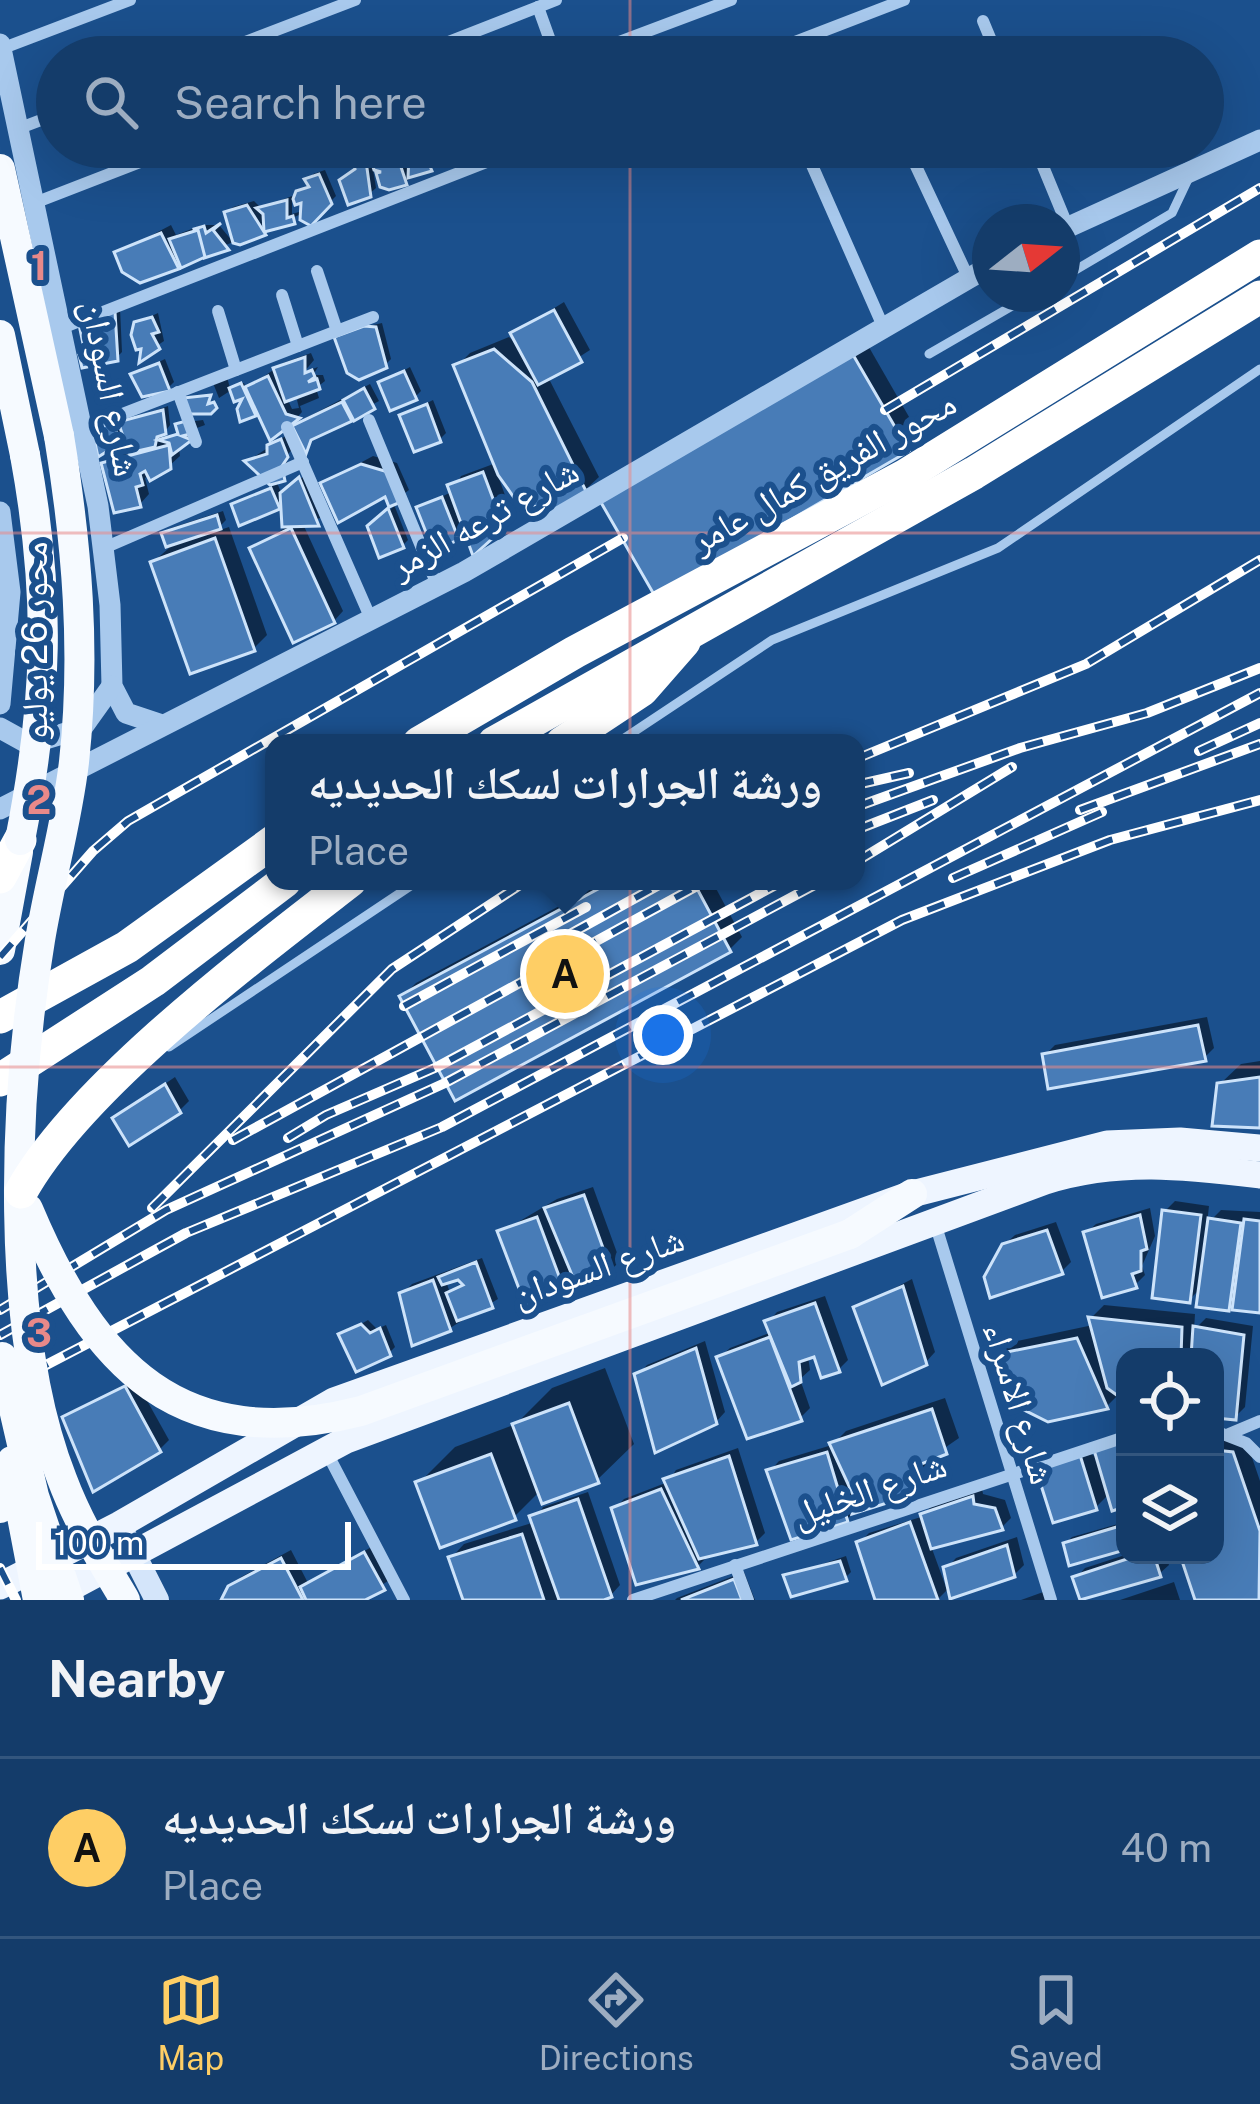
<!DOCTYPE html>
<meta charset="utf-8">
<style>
:root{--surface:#143c6a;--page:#214772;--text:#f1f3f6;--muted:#9dadc1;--line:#33567e;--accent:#fece65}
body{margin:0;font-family:"Public Sans","Noto Naskh Arabic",sans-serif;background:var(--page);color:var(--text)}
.controls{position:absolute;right:36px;bottom:36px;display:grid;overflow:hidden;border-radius:24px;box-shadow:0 12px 48px #0002}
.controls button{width:108px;height:108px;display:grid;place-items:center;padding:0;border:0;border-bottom:3px solid var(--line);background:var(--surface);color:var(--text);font:60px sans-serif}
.compass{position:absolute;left:972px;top:204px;width:108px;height:108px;border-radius:50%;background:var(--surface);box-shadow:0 12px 48px #0002;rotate:73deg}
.scale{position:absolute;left:36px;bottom:30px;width:315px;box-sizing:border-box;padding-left:12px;border:6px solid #fff;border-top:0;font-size:33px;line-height:42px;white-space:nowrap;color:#fff;-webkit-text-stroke:9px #1b508d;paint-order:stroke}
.you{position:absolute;left:663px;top:1035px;width:42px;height:42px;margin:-30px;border:9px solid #fff;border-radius:50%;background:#1a73e8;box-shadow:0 0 0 18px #1a73e833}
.badge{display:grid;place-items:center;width:78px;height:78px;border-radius:50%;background:var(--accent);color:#111;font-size:39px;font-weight:700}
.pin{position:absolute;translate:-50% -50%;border:6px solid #fff;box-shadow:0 3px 12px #0006}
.popup{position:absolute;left:265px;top:734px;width:600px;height:156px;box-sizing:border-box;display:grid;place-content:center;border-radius:24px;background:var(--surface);filter:drop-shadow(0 3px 9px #0005);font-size:39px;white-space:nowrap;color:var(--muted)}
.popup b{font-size:45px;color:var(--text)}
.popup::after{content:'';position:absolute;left:50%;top:100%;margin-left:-24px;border:24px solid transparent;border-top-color:var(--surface)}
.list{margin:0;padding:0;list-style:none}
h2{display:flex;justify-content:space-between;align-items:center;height:156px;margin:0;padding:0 48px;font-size:51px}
h2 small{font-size:39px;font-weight:400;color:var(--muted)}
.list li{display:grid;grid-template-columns:78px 1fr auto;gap:36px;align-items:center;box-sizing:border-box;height:180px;padding:0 48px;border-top:3px solid var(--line)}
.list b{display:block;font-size:45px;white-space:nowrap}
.list p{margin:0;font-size:39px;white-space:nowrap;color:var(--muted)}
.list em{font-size:39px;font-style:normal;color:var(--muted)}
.icon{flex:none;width:66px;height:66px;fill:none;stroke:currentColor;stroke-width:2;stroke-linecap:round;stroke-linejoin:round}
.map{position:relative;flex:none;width:1260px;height:1600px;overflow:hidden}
.search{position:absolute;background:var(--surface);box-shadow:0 12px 48px #0002;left:36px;right:36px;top:36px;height:132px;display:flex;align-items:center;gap:30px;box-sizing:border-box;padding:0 42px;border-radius:66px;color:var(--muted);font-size:45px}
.sheet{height:336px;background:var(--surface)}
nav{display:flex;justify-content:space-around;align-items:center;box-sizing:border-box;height:168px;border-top:3px solid var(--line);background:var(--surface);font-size:33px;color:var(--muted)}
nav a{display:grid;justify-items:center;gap:6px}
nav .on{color:var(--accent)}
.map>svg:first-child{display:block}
.shadow{fill:#0007;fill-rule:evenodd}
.building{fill:#487cb7;stroke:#cde3fa;stroke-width:3}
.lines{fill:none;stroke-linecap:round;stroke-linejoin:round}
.service{stroke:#a8c9ed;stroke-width:9}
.minor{stroke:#a8c9ed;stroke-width:12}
.tertiary{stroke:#a8c9ed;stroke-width:21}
.secondary{stroke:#d4e5fa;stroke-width:24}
.primary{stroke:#eef5ff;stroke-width:27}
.trunk{stroke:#f6faff;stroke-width:30}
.motorway{stroke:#fff;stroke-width:33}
.rail-casing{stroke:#fff;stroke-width:10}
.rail{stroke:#1b508d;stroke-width:6;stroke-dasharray:18;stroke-linecap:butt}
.trunk-bridge{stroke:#f6faff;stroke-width:30}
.motorway-bridge{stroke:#fff;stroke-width:33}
.grid{fill:none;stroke:#e88989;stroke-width:3;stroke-opacity:0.55}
.labels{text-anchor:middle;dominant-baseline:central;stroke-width:12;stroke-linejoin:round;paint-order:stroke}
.street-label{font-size:36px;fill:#fff;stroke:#1b508d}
.grid-label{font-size:39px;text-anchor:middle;font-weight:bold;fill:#e88989;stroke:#1b508d;stroke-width:12;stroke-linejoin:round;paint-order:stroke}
</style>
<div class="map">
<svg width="1260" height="1600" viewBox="0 0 1260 1600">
<rect width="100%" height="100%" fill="#1b508d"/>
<g class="shadow">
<path d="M406,147H430L435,160L449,152L447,148L460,168L455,171L451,159L440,167L437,161L405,182L375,160Z"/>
<path d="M371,157L376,188L369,194L357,165Z"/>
<path d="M325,170L336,196L310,222L301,214L240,242L227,213L233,207L254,201L261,208L292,196V214L299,212L305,206L299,193L311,184L313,174Z"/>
<path d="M171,225L176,235L202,225H219L233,242L177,266L118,253Z"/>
<path d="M564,302L590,350L548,377L599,477L585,490L496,470L512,515L474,551L466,528L457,537L420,508L453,491L461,476L496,463L457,366L470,353L509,337L521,348L514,333Z"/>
<path d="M120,308L122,352L116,358L82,356L88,350L81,321Z"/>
<path d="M158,313L164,341L146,353L139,348L137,323Z"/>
<path d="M382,323L391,359L385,365L343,332Z"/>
<path d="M866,342L920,436L907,449L603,500Z"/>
<path d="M311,353L314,360L304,372L318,367L313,375H323L325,381L316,388L319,398L300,406L302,412L291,424L259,409L254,414L240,409L248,393L236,398L233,389L219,398L213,383L227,377L230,388L244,383L246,389L283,363ZM306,391L297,400L299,408L292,409L287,398Z"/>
<path d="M165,359L174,382L168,388L134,374Z"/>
<path d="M410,367L421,391L415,397L381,383Z"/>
<path d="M370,384L379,401L315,435L307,449L295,424Z"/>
<path d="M433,400L446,433L440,439L403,415Z"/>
<path d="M168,406L170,425L159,440L181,433L180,423L203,420L205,425L183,433L195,435L179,447L180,456L169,466L145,478L149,494L140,504L105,463L130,450L125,434L117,442L94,425L120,415L121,423Z"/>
<path d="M287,435L293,448L286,457L290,473L276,480L282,495L306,474L323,517L303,524L343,611L334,621L253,548L285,528L284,501L278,507L235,505L274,485L248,461Z"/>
<path d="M373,456L397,463L409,490L393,502L408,540L402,546L371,527L393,507L386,492L323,483Z"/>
<path d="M223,511L226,520L214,532L229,527L267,635L254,648L153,562L169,548L165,534L171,528Z"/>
<path d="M606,881H712L742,937L729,950L402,997L416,983Z"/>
<path d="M1207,1017L1214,1048L1204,1058L1045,1055L1055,1045Z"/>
<path d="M1260,1061V1125L1220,1084L1241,1064Z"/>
<path d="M175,1077L189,1101L179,1111L115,1118Z"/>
<path d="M593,1187L620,1261L611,1270L576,1277L564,1289L501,1232L557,1199Z"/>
<path d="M1175,1201L1209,1206L1207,1224L1221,1210L1260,1212V1310L1235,1301L1228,1308L1202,1287L1189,1300L1165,1211Z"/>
<path d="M1150,1208L1155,1236L1142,1266L1145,1275L1135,1285L1086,1233L1096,1224Z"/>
<path d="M1056,1222L1071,1262L1062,1271L1004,1245L1015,1235Z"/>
<path d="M482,1258L498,1299L450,1328L402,1294L412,1284ZM460,1277L465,1283L450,1293L446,1281Z"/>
<path d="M912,1279L935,1352L926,1362L856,1308Z"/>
<path d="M825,1296L848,1360L838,1370L816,1354L808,1356L810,1370L800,1379L810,1408L800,1418L720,1357L730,1348L772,1332L768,1322L777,1312Z"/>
<path d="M1104,1305L1195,1314L1194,1330L1206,1318L1253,1326L1245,1407L1235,1417L1215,1415V1357H1125V1397L1120,1393L1107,1406L1048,1419L1000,1355L1013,1342L1093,1325L1091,1318Z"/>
<path d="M368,1320L377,1329L386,1325L395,1347L389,1353L342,1335Z"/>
<path d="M705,1341L725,1412L716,1422L638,1375L647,1365Z"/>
<path d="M605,1368L634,1444L597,1480L540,1491L514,1517L419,1483L455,1447L516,1424L552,1388Z"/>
<path d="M135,1379L169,1440L159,1450L65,1417Z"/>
<path d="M945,1398L959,1438L933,1456L898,1497L857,1509L847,1519L770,1471L779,1461L832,1445L846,1431Z"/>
<path d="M1215,1436L1246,1440L1260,1481V1597L1249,1600H1198L1184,1555H1215Z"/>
<path d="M1107,1442L1125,1504L1110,1493L1096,1507L1061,1456L1090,1448L1093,1456Z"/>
<path d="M738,1448L765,1533L755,1543L707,1557L698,1566L614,1509L624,1499L668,1482L676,1470Z"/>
<path d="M982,1488L983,1494L1005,1500L1011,1518L1001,1528L931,1546L947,1590L937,1600H878L859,1543L869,1533L921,1517L933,1505Z"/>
<path d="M588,1492L620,1585L611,1595L595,1600H466L451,1558L464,1544L535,1522L543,1507Z"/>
<path d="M1125,1522V1547L1072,1563L1066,1543L1072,1537Z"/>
<path d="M1017,1537L1024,1565L1014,1575L947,1568L956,1558Z"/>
<path d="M375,1545L393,1578L357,1600H224L241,1577L291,1550L308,1583Z"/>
<path d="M1125,1555H1166L1169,1565L1159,1574L1083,1600L1076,1578L1085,1568Z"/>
<path d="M846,1556L851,1572L845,1578L787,1576Z"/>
<path d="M744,1572L755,1600H675L677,1598Z"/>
<path d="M1174,1582L1180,1600H1120Z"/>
<path d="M1046,1591L1049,1600H1021Z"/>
</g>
<g class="building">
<path d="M422,147L432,171L408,178L409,155L400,158L407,151L401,148Z"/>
<path d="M396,152L407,185L389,190L380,187L376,173L381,172L374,170L371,160Z"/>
<path d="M366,161L371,197L348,205L339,180L355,169L354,164Z"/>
<path d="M319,174L332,204L311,226L300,220L301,203L295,205L293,199L296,191L309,187L304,179Z"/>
<path d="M287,200V218L293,216L295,224L264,232L263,214L256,208Z"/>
<path d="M247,205L266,235L240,245L233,243L224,212Z"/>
<path d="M221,223L213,230L229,250L204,258L194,229L204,226L206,233Z"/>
<path d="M198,230L205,257L181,268L169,239Z"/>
<path d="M161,233L179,269L140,283L122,272L114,252Z"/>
<path d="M554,310L582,362L538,385L510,333Z"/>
<path d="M115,312L118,361L82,368L79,355L85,353L78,320Z"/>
<path d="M152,317L159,332L152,334L160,349L139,363L141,349L136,350L131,335L134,322Z"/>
<path d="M364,326L376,327L387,368L359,380L347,373L334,337Z"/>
<path d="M494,349L532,382L587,493L550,512L515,499L498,475L453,365Z"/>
<path d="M852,353L909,451L656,598L599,499Z"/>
<path d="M305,357V373L312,370L315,377L308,382L317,379L320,389L285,402L273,368Z"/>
<path d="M159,363L170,391L142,397L130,374Z"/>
<path d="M404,371L417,400L390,411L378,382Z"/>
<path d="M268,376L286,414L300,418L270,441L245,387Z"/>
<path d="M241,383L256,416L240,422L237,409L242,399L234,402L229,388Z"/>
<path d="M364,388L375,409L354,421L343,400Z"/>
<path d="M211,395L208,404L214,402L217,408L211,414H186L183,398Z"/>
<path d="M342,402L352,421L311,440L306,454L292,426Z"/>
<path d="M427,404L441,442L414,452L399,415Z"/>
<path d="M163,410L166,434L157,437L155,447L129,453L118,422Z"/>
<path d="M114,420L119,444L98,457L91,424Z"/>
<path d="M186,421L190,434L182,436L192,440L172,455L169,443L158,440L178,434L175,424Z"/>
<path d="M281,439L288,457L282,466L285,481L270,485L244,461L267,454V445Z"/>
<path d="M169,445L171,469L150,481L145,471L140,474L143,485L136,487L141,507L114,513L101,463Z"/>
<path d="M361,464L388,472L401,502L389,507L385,497L338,523L320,483Z"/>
<path d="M483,472L504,528L473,556L447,485Z"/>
<path d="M299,477L319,526L282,527L280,493Z"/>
<path d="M271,488L280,509L239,526L231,504Z"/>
<path d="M442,497L459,540L433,550L416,507Z"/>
<path d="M388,508L404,548L379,558L367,526Z"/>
<path d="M217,515L221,529L166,547L161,533Z"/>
<path d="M291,528L335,623L293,643L249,548Z"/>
<path d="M215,538L255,651L190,674L150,562Z"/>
<path d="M613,881H693L731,952L455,1101L399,996Z"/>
<path d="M1198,1025L1206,1061L1048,1089L1042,1054Z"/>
<path d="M1260,1077V1128L1212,1126L1217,1083Z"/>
<path d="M165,1084L181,1113L129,1146L112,1118Z"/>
<path d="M584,1195L612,1273L577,1287L544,1208Z"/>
<path d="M1162,1210L1201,1215L1190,1303L1152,1298Z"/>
<path d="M1140,1215L1147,1249L1141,1251V1271L1132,1274L1137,1288L1102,1298L1083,1232Z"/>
<path d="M537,1217L565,1292L526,1307L497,1231Z"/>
<path d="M1208,1218L1241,1223L1229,1311L1196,1307Z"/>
<path d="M1244,1219L1260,1221V1313L1232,1310Z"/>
<path d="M1047,1230L1063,1274L990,1298L984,1277L1002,1244Z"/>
<path d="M476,1262L493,1308L457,1321L446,1293L463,1285L458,1280L442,1285L438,1277Z"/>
<path d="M433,1280L451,1331L412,1346L399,1293Z"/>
<path d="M903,1286L927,1365L882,1385L853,1307Z"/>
<path d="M815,1303L840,1372L821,1378L814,1357L799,1362L801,1382L791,1387L764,1321Z"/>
<path d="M1088,1317L1182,1327L1181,1357H1125V1401L1107,1388Z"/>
<path d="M361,1324L370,1333L380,1328L391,1356L356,1372L338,1334Z"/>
<path d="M1193,1326L1244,1335L1236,1420L1215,1418V1357H1191Z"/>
<path d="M770,1337L802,1421L747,1439L716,1357Z"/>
<path d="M1077,1338L1108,1409L1048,1422L1010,1403L997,1354Z"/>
<path d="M696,1348L717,1424L655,1453L634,1374Z"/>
<path d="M125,1386L161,1452L93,1492L62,1417Z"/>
<path d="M569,1403L599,1483L542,1504L512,1424Z"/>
<path d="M932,1409L947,1454L921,1464V1479L900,1499L852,1514L855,1499L829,1443Z"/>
<path d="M1125,1441V1507L1112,1511L1094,1450Z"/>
<path d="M1215,1450L1233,1452L1260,1531L1259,1600H1195L1180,1555H1215Z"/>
<path d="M827,1452L848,1522L791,1540L766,1470Z"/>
<path d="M491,1454L516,1520L440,1548L415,1482Z"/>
<path d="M1080,1455L1097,1510L1053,1523L1040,1482L1048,1465Z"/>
<path d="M729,1456L757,1545L699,1559L663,1479Z"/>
<path d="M661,1489L699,1569L636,1585L611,1508Z"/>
<path d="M973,1496L974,1504L995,1508L1003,1530L931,1549L920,1514Z"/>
<path d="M578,1499L612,1597L604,1600H559L529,1516Z"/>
<path d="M910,1522L938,1600H875L856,1542Z"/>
<path d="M1120,1526L1125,1550L1069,1566L1063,1543Z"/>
<path d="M522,1534L544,1600H463L448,1557Z"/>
<path d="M1007,1545L1015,1577L950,1599L943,1567Z"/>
<path d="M364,1552L385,1590L365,1600H306L300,1587Z"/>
<path d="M1139,1555H1154L1161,1577L1080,1600L1072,1577Z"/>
<path d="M281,1558L303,1600H221L228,1586Z"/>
<path d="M840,1561L847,1581L791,1597L783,1575Z"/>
<path d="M734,1579L742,1600H681Z"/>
</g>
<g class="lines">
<g class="service">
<path d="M1062,278L1172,213L1190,175"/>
<path d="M929,354L1033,294"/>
<path d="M617,743L772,640L998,548L1260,369"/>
<path d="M169,1047L418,881"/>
</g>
<g class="minor">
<path d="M538,7L556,57"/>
<path d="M983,21L998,57"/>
<path d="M1,49L130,0"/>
<path d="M206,57L355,0"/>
<path d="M410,57L556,0"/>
<path d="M579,57L731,0"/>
<path d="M756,57L904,0"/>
<path d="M20,128L57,114"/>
<path d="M804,147L882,324"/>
<path d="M907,147L968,277"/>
<path d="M1035,147L1068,227"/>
<path d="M37,202L179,147"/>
<path d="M317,271L337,331"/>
<path d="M282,295L298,346"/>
<path d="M218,311L236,370"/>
<path d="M62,328L525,147"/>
<path d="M178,392L196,442"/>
<path d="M369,420L437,585"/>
<path d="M287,427L371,619"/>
<path d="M81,430L373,317"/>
<path d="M104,548L303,462"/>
<path d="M935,1223L1051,1600"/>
<path d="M1215,1431L1246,1443L1260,1457"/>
<path d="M1229,1434L1260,1421"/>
<path d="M326,1451L404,1600"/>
<path d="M735,1565L748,1600"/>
<path d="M633,1600L1125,1437"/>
</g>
<g class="tertiary">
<path d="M0,44L98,506L110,605L112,686L126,713L159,724"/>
<path d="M1062,230L1260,140"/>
<path d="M0,512L10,592L0,704"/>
<path d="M0,728L29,744L82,728L112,686"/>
<path d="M0,809L464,572L990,266"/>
</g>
<path class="secondary" d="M119,1525L157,1600"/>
<g class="primary">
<path d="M0,1586L119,1525L334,1401L912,1194L1107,1144L1180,1141L1260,1148"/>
<path d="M51,1598L346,1440L1045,1181C1119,1158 1185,1166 1260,1175"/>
</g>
<g class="trunk">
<path d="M0,169L59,436"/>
<path d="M0,335L25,455"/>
<path d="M0,950L18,852"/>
<path d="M850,1234L912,1194"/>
<path d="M0,1508L12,1461"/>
</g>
<g class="motorway">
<path d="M419,743L575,652L906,475L1260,256"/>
<path d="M494,743L974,473L1260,297"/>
<path d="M562,743L642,690L684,642"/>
<path d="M0,877L20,840"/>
<path d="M0,1017L127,947L274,841"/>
<path d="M0,1080L153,981L285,881"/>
</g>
<defs>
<g id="rail">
<path d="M885,410L1260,188"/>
<path d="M1199,751L1260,723"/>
<path d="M856,759L1086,664L1260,560"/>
<path d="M856,785L909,773"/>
<path d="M856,807L1020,748L1147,713L1260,668"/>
<path d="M1080,810L1260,744"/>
<path d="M856,830L933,800"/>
<path d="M856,862L1012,767"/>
<path d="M953,878L1102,812"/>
<path d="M572,933L666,881"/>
<path d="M0,957L93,851L128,821L623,538"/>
<path d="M404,1006L586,907"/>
<path d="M288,1138L326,1115L437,1067L783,881"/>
<path d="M233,1140L706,881"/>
<path d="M152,1208L392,969L526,881"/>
<path d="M0,1310L166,1210L445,1083L822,881"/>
<path d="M0,1335L186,1233L442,1127L1260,693"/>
<path d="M0,1389L902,920L1110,840L1260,800"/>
<path d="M0,1568L16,1600"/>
</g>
</defs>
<use href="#rail" class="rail-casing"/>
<use href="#rail" class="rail"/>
<g class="trunk-bridge">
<path d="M59,436C77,545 86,652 74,762C67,822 50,880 40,940C14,1096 3,1330 62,1479C78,1522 102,1561 125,1600"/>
<path d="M20,840C48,699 51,597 25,455"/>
<path d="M28,1209C94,1366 180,1457 361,1411L850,1234"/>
<path d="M2,1357L34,1496L69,1600"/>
<path d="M20,1506L38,1600"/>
</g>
<path class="motorway-bridge" d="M21,1192C79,1087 252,957 350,881"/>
</g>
<path class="grid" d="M630,0V57M630,147V1600M0,533H1260M0,1067H1260"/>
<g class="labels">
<g class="street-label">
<text transform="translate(111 388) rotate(79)">شارع السودان</text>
<text transform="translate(823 471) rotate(-29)">محور الفريق كمال عامر</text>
<text transform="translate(484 518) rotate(-29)">شارع ترعه الزمر</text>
<text transform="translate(34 641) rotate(-90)">محور 26 يوليو</text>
<text transform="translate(598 1266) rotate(-19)">شارع السودان</text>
<text transform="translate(1020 1403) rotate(73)">شارع الاسراء</text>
<text transform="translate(869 1489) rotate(-19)">شارع الخليل</text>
</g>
</g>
<g class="grid-label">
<text x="39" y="280">1</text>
<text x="39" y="814">2</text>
<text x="39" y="1347">3</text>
</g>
</svg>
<div class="controls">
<button><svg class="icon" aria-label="locate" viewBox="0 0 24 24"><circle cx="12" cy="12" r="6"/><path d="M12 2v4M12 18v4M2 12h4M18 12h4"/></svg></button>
<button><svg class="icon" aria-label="layers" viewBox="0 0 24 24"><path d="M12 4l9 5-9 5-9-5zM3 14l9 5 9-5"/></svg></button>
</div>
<svg class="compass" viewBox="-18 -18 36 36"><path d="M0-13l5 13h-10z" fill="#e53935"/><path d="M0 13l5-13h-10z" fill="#9dadc1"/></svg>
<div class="scale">100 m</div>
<div class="you"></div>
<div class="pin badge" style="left:565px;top:974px">A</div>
<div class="popup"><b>ورشة الجرارات لسكك الحديديه</b>Place</div>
<div class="search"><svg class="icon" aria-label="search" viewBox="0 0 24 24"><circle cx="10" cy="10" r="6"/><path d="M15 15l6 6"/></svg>Search here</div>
</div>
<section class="sheet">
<h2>Nearby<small></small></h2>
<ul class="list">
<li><span class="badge">A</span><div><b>ورشة الجرارات لسكك الحديديه</b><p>Place</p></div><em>40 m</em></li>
</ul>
</section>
<nav>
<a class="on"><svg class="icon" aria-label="map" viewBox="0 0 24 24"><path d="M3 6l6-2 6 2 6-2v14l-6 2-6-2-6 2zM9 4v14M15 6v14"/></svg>Map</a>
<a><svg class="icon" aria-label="directions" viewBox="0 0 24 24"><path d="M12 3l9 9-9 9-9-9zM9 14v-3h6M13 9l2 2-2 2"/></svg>Directions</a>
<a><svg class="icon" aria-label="saved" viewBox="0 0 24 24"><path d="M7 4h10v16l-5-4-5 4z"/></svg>Saved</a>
</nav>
